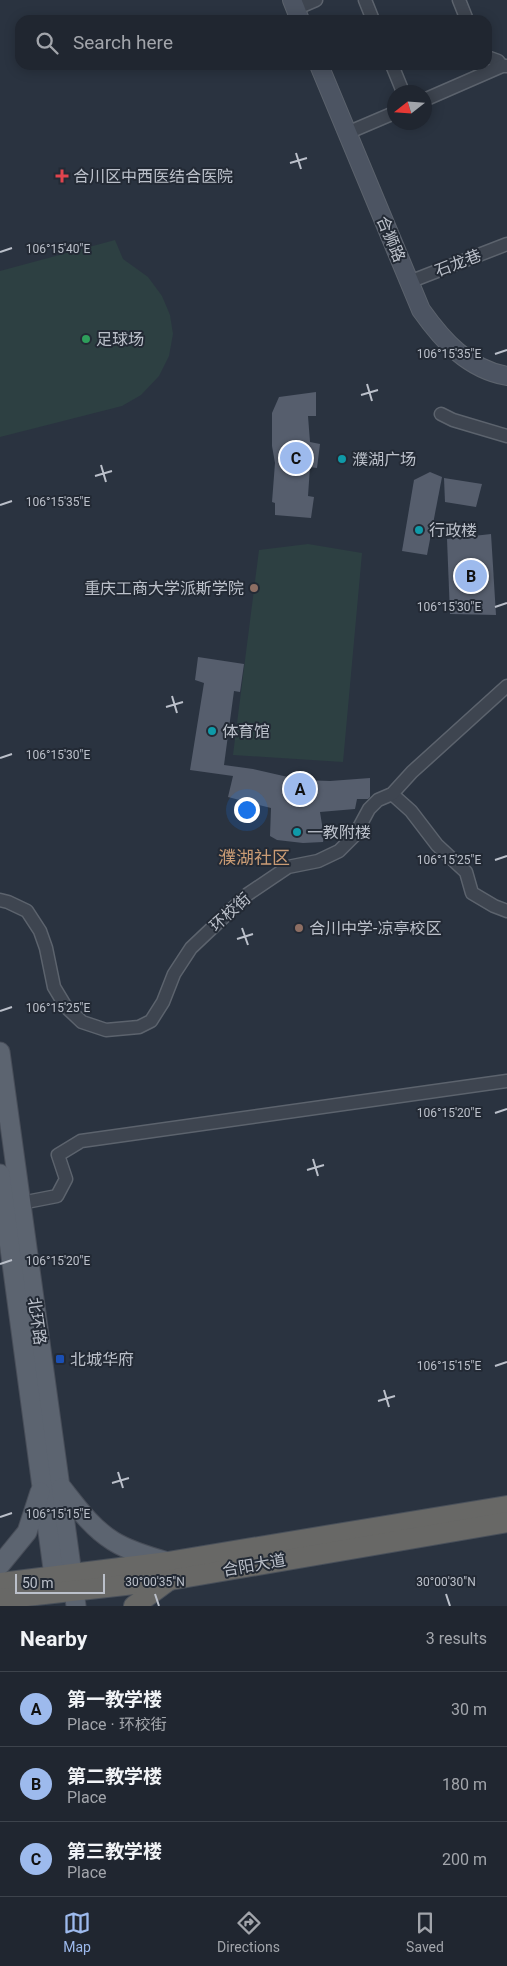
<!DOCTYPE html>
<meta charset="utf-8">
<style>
:root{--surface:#202630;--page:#2d323c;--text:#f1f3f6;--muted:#a2a5ab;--line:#3d434c;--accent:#9dbaed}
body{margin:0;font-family:Roboto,"Noto Sans SC",sans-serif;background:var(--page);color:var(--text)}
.compass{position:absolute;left:387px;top:85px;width:45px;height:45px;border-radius:50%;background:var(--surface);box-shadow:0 2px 12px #0003;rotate:253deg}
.scale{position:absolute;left:15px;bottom:12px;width:90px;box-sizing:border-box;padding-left:5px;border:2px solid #bbc0ca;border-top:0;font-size:14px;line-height:18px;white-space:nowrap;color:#bbc0ca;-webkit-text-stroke:4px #232a35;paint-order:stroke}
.you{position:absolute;left:246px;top:809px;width:18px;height:18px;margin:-12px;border:4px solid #fff;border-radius:50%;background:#1a73e8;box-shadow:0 0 0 8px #1a73e833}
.badge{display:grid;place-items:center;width:32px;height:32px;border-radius:50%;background:var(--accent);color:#111;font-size:16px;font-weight:700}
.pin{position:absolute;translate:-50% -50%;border:2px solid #fff;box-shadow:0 1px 5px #0006}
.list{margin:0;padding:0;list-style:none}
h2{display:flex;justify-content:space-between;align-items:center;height:65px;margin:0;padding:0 20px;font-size:21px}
h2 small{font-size:16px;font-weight:400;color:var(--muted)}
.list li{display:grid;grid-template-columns:32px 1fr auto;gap:15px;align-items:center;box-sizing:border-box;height:75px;padding:0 20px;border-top:1px solid var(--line)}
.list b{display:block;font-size:19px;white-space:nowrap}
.list p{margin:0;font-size:16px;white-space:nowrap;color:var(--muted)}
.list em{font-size:16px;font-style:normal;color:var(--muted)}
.icon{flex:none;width:28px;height:28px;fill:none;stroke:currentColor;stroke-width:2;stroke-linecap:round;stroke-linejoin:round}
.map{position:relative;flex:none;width:507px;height:1606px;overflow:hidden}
.search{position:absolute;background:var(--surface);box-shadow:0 2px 12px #0003;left:15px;right:15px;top:15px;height:55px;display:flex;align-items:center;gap:12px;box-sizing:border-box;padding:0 18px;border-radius:15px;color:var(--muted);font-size:19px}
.sheet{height:290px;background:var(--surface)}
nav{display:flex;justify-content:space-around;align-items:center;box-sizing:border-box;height:70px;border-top:1px solid var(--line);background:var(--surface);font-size:14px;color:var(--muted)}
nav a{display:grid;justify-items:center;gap:2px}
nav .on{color:var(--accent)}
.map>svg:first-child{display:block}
.green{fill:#2d4042}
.building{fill:#565e6d}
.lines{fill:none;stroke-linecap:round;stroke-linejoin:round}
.minor-casing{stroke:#5c636d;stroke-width:15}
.secondary-casing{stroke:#5c636d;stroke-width:20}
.primary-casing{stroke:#484e59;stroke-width:21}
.trunk-casing{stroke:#49505a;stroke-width:22}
.minor{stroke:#3e4550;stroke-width:12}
.secondary{stroke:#4c5462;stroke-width:18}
.primary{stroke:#5c6470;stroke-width:19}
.trunk{stroke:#686866;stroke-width:20}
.ticks{fill:none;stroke:#bbc0ca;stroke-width:2}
.health-dot{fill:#e0444e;stroke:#232a35;stroke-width:2}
.leisure-dot{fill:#2e9e5b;stroke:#232a35;stroke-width:2}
.culture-dot{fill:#0f9aa8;stroke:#232a35;stroke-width:2}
.education-dot{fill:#8d6e63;stroke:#232a35;stroke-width:2}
.transit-dot{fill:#1a4fb4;stroke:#232a35;stroke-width:2}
.labels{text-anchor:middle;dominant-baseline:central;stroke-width:4;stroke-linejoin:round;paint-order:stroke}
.poi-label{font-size:16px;fill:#bbc0ca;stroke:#232a35;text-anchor:start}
.street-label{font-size:16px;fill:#bbc0ca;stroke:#232a35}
.neighbourhood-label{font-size:18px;fill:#ca9c75;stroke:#232a35}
.ticks-label{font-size:12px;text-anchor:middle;fill:#bbc0ca;stroke:#232a35;stroke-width:4;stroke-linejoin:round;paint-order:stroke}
</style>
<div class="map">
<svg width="507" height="1606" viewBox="0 0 507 1606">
<rect width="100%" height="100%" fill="#2a3340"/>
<g class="green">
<path d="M115,240L123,259L148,277L162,296L170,315L173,334L169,356L159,376L141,395L122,406L0,437V271Z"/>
<path d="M308,544L362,553L343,762L233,755L259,550Z"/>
</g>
<g class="building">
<path d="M316,392V416H308L310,442L320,444L317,468L310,467L308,496L314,497L311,518L275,515V503L272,502L275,463L272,446V413L279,397Z"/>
<path d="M430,472L442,477L427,555L402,551L414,480Z"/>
<path d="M444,478L482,484L476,507L445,502Z"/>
<path d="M491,534L496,615L450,614L447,539Z"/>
<path d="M198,657L244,664L240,692L234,691L224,765L253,769L301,780L330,781L370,778V797L368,799H357L355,809L320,812L324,837L323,842L303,843L277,840L270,836L271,808L228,797L233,776L190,770L204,683L195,680Z"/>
</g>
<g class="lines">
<defs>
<g id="minor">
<path d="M365,0L373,20"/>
<path d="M459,0L467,20"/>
<path d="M295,9L316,0"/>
<path d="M487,57L498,61L502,66"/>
<path d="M392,65L403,92"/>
<path d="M424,100L502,66H507"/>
<path d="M347,133L394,113"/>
<path d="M409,282L507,244"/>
<path d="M441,414L453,420L507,436"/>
<path d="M392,794L411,811L437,845L466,872L472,893L494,906L507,911"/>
<path d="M0,900L8,902L27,911L40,931L46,948L54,987L66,1007L82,1022L106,1030L139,1027L151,1021L163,1002L174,974L191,948L248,894L288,867L318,861L339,851L355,835L369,809L378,800L392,794L412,772L507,686"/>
<path d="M21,1203L57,1196L66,1179L58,1155L81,1141L507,1081"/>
</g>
<g id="secondary">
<path d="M292,0L300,20"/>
<path d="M319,65L421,310C443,341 468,369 507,376"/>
</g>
<g id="primary">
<path d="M0,1052L72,1574"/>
<path d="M0,1174L54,1576"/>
<path d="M62,1488C77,1507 92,1528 113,1541C129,1551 150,1557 168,1562"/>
<path d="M0,1565L27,1532L40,1492"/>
<path d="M74,1590L76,1606"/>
</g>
<g id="trunk">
<path d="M0,1583L168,1562L507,1506"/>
<path d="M0,1599L170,1580L507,1522"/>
<path d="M134,1606L168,1581"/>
</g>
</defs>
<use href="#minor" class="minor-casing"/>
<use href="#secondary" class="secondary-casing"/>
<use href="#primary" class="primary-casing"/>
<use href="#trunk" class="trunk-casing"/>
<use href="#minor" class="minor"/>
<use href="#secondary" class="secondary"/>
<use href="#primary" class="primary"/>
<use href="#trunk" class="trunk"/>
</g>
<path class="ticks" d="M296,153L301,169M290,163L307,158M0,252L12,248M495,354L507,350M367,384L372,401M361,395L378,390M101,465L106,482M95,476L112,471M0,505L12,501M495,607L507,603M172,696L177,713M166,707L183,702M0,758L12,754M495,860L507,856M242,928L248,945M237,939L253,934M0,1011L12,1007M495,1113L507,1109M313,1159L318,1176M307,1170L324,1165M0,1264L12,1260M495,1366L507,1362M384,1390L389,1407M378,1401L395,1396M118,1472L123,1488M112,1483L129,1478M0,1517L12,1513M155,1594L159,1606M446,1594L450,1606"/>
<path class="health-dot" d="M59.5 168.5h5v5h5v5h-5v5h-5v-5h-5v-5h5z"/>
<circle class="leisure-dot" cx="86" cy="339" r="5"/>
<g class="culture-dot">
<circle cx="342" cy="459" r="5"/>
<circle cx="419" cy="530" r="5"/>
<circle cx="212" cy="731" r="5"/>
<circle cx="297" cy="832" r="5"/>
</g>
<g class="education-dot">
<circle cx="254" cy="588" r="5"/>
<circle cx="299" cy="928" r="5"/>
</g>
<rect class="transit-dot" x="55" y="1354" width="10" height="10" rx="2.5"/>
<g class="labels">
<g class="poi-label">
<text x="73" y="176">合川区中西医结合医院</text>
<text x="96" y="339">足球场</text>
<text x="352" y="459">濮湖广场</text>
<text x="429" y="530">行政楼</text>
<text x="244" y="588" text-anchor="end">重庆工商大学派斯学院</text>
<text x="222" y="731">体育馆</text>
<text x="307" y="832">一教附楼</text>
<text x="309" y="928">合川中学-凉亭校区</text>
<text x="70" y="1359">北城华府</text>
</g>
<g class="street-label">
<text transform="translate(391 239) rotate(67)">合狮路</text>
<text transform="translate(458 263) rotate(-21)">石龙巷</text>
<text transform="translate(230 912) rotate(-42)">环校街</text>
<text transform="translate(37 1321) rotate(82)">北环路</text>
<text transform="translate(254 1565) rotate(-10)">合阳大道</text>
</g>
<g class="neighbourhood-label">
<text x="254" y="857">濮湖社区</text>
</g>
</g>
<g class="ticks-label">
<text x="58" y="253">106°15'40"E</text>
<text x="449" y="358">106°15'35"E</text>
<text x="58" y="506">106°15'35"E</text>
<text x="449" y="611">106°15'30"E</text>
<text x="58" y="759">106°15'30"E</text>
<text x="449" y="864">106°15'25"E</text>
<text x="58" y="1012">106°15'25"E</text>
<text x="449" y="1117">106°15'20"E</text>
<text x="58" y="1265">106°15'20"E</text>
<text x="449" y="1370">106°15'15"E</text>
<text x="58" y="1518">106°15'15"E</text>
<text x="155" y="1586">30°00'35"N</text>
<text x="446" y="1586">30°00'30"N</text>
</g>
</svg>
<svg class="compass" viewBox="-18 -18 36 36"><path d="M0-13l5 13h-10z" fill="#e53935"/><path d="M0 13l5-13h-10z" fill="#a2a5ab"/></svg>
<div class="scale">50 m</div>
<div class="you"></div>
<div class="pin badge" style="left:300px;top:789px">A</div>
<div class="pin badge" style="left:471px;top:576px">B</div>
<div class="pin badge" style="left:296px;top:458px">C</div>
<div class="search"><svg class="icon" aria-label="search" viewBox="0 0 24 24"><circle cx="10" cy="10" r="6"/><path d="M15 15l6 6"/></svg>Search here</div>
</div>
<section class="sheet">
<h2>Nearby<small>3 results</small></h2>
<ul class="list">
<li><span class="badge">A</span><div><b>第一教学楼</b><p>Place · 环校街</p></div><em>30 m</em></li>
<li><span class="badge">B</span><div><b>第二教学楼</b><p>Place</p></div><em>180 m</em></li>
<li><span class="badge">C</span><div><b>第三教学楼</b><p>Place</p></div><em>200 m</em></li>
</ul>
</section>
<nav>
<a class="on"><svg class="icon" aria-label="map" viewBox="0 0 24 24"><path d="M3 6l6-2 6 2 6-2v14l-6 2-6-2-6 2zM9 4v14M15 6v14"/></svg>Map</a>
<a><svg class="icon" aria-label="directions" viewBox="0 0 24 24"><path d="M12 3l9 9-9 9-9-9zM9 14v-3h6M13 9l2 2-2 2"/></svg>Directions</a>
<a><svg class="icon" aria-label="saved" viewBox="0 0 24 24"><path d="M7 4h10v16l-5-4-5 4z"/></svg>Saved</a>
</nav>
